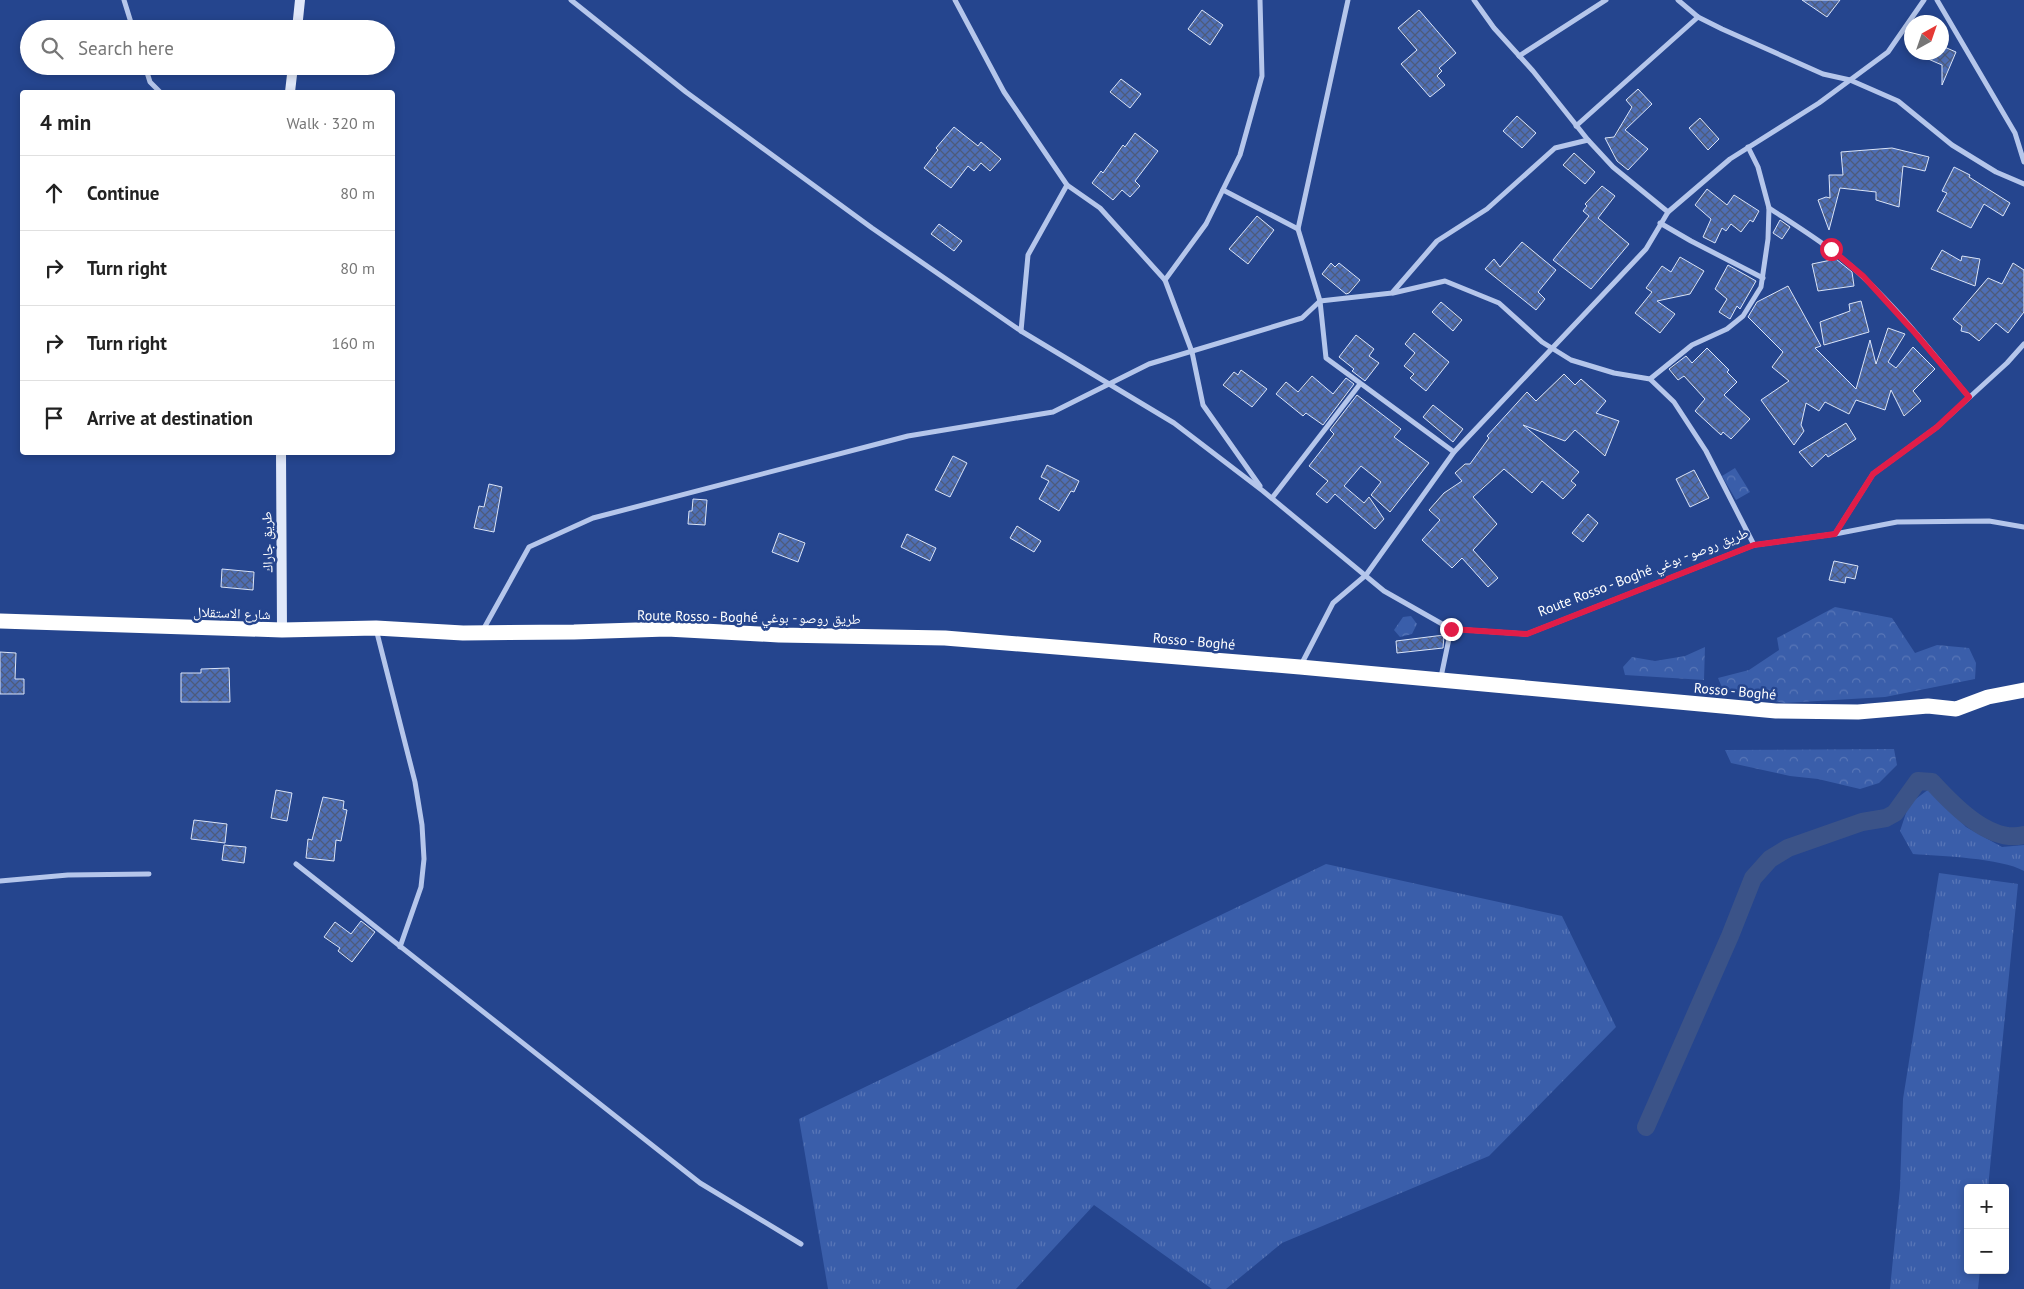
<!DOCTYPE html>
<meta charset="utf-8">
<style>
:root{--surface:#fff;--page:#f6f6f6;--text:#222;--muted:#767676;--line:#e0e0e0}
body{margin:0;font-family:"PT Sans","Noto Naskh Arabic",sans-serif;background:var(--page);color:var(--text)}
.controls{position:absolute;right:15px;bottom:15px;display:grid;overflow:hidden;border-radius:5px;box-shadow:0 2px 8px #0003}
.controls button{width:45px;height:45px;display:grid;place-items:center;padding:0;border:0;border-bottom:1px solid var(--line);background:var(--surface);color:var(--text);font:25px sans-serif}
.compass{position:absolute;left:1904px;top:15px;width:45px;height:45px;border-radius:50%;background:var(--surface);box-shadow:0 2px 8px #0003;rotate:40deg}
.stop{position:absolute;width:15px;height:15px;margin:-11px;border:4px solid #e11d48;border-radius:50%;background:#fff}
.stop.end{background:#e11d48;border-color:#fff;box-shadow:0 1px 5px #0008}
.list{margin:0;padding:0;list-style:none}
h2{display:flex;justify-content:space-between;align-items:center;height:65px;margin:0;padding:0 20px;font-size:21px}
h2 small{font-size:16px;font-weight:400;color:var(--muted)}
.list li{display:grid;grid-template-columns:32px 1fr auto;gap:15px;align-items:center;box-sizing:border-box;height:75px;padding:0 20px;border-top:1px solid var(--line)}
.list b{display:block;font-size:19px;white-space:nowrap}
.list em{font-size:16px;font-style:normal;color:var(--muted)}
.icon{flex:none;width:28px;height:28px;fill:none;stroke:currentColor;stroke-width:2;stroke-linecap:round;stroke-linejoin:round}
.map{position:relative;flex:none;width:2024px;height:1289px;overflow:hidden}
.search{position:absolute;background:var(--surface);box-shadow:0 2px 8px #0003;left:20px;top:20px;width:375px;height:55px;display:flex;align-items:center;gap:12px;box-sizing:border-box;padding:0 18px;border-radius:28px;color:var(--muted);font-size:19px}
.panel{position:absolute;background:var(--surface);box-shadow:0 2px 8px #0003;left:20px;top:90px;width:375px;height:365px;border-radius:5px}
.map>svg:first-child{display:block}
.grass{fill:url(#grass-tufts)}
.forest{fill:url(#forest-crowns)}
.lines{fill:none;stroke-linecap:round;stroke-linejoin:round}
.canal{stroke:#3b5388;stroke-width:18}
.building{fill:url(#building-cross-hatch);stroke:#dae4f8}
.street{stroke:#b5c6eb;stroke-width:5}
.secondary{stroke:#e0e8f9;stroke-width:10}
.highway{stroke:#fff;stroke-width:15}
.route{stroke:#e11d48;stroke-width:6}
.labels{text-anchor:middle;dominant-baseline:central;stroke-width:5;stroke-linejoin:round;paint-order:stroke}
.street-label{font-size:14px;fill:#fff;stroke:#25458e}
</style>
<div class="map">
<svg width="2024" height="1289" viewBox="0 0 2024 1289">
<defs>
<pattern id="grass-tufts" width="24" height="20" patternUnits="userSpaceOnUse" patternTransform="scale(1.25)"><rect width="24" height="20" fill="#3a5eaa"/><path d="M3 7l-1-3M5 7V3M7 7l1-3M15 17l-1-3M17 17v-4M19 17l1-3" fill="none" stroke="#5876b7"/></pattern>
<pattern id="forest-crowns" width="20" height="18" patternUnits="userSpaceOnUse" patternTransform="scale(1.25)"><rect width="20" height="18" fill="#3a5eaa"/><path d="M2 6a3 3 0 1 1 6 0M12 15a3 3 0 1 1 6 0" fill="none" stroke="#5876b7"/></pattern>
<pattern id="building-cross-hatch" width="8" height="8" patternUnits="userSpaceOnUse" patternTransform="scale(1.25)"><rect width="8" height="8" fill="#4e6eb4"/><path d="M0 0l8 8M0 8l8-8" fill="none" stroke="#4d5b7b"/></pattern>
</defs>
<rect width="100%" height="100%" fill="#25458e"/>
<g class="grass">
<path d="M1929,789L1966,827L2002,847L2024,845V871C2001,858 1941,856 1913,854L1900,831L1909,804Z"/>
<path d="M1326,864L1562,916L1616,1027L1489,1156L1282,1243L1226,1289H1212L1094,1205L1016,1289H828L799,1119Z"/>
<path d="M1939,873L2018,884L1988,1188H1968V1270H1980L1978,1289H1890L1900,1188L1903,1099Z"/>
</g>
<g class="forest">
<path d="M1735,468L1750,492L1736,500L1722,476Z"/>
<path d="M1835,607L1892,618L1915,653L1937,645L1969,648L1976,663L1975,679L1885,697L1784,703L1723,690L1718,678L1749,670L1779,650L1777,638Z"/>
<path d="M1411,616L1417,624L1412,634L1400,637L1394,630L1403,617Z"/>
<path d="M1705,647L1704,680L1625,675L1623,667L1632,657L1655,661L1685,656Z"/>
<path d="M1894,749L1897,765L1879,783L1860,789L1818,779L1790,776L1731,763L1725,750Z"/>
</g>
<g class="lines">
<path class="canal" d="M1646,1127L1730,936L1753,878L1770,859L1788,848L1862,822L1886,818L1895,813L1918,781L1932,782C1953,805 1990,844 2024,835"/>
</g>
<g class="building">
<path d="M1802,0H1840L1827,17Z"/>
<path d="M1202,10L1223,25L1210,45L1188,29Z"/>
<path d="M1419,10L1456,53L1439,68L1442,71L1437,76L1445,85L1430,97L1401,64L1417,50L1398,28Z"/>
<path d="M1942,46L1956,52L1942,85V65L1912,52H1942Z"/>
<path d="M1121,79L1141,94L1130,108L1110,92Z"/>
<path d="M1638,89L1652,104L1625,130L1648,149L1628,170L1617,161L1605,138L1614,137L1632,107L1626,100Z"/>
<path d="M1517,116L1536,133L1522,148L1503,131Z"/>
<path d="M1700,118L1719,139L1708,150L1689,128Z"/>
<path d="M954,127L978,146L981,142L1001,159L990,171L981,163L974,171L968,166L951,188L924,168L938,150L936,148Z"/>
<path d="M1135,133L1158,151L1135,181L1140,186L1130,197L1122,190L1113,200L1092,183L1101,171L1103,173L1123,145L1125,147Z"/>
<path d="M1892,148L1929,157L1925,171L1903,166L1899,207L1876,200V192L1840,188L1829,230L1818,200L1826,197L1830,198L1829,175H1843L1841,152Z"/>
<path d="M1574,153L1595,172L1585,184L1563,165Z"/>
<path d="M1954,167L1970,175L1969,177L2010,203L2003,216L1984,204L1971,228L1937,211L1947,193L1942,191Z"/>
<path d="M1602,186L1615,196L1598,218L1629,244L1591,289L1553,260L1589,216L1583,211L1587,206L1585,204Z"/>
<path d="M1707,189L1727,205L1734,195L1759,211L1753,222L1750,220L1741,232L1731,224L1726,231L1722,228L1715,243L1703,237L1711,219L1695,205Z"/>
<path d="M1257,216L1274,230L1248,264L1229,249Z"/>
<path d="M1780,220L1790,227L1782,239L1773,233Z"/>
<path d="M939,224L962,241L954,251L931,234Z"/>
<path d="M1522,242L1556,270L1538,292L1545,299L1536,310L1485,269L1494,259L1500,267Z"/>
<path d="M1942,250L1961,261L1962,256L1980,259L1975,286L1931,269Z"/>
<path d="M1680,257L1704,271L1690,294L1657,301L1675,314L1660,333L1635,313L1652,292L1646,288L1662,266L1671,272Z"/>
<path d="M1836,259L1852,272L1854,286L1818,291L1812,264Z"/>
<path d="M1331,263L1335,267L1339,263L1360,280L1349,293L1346,294L1322,274Z"/>
<path d="M2013,263L2024,270V312L2008,333L1996,323L1979,341L1969,333L1961,331L1962,326L1953,319L1988,278L2002,284Z"/>
<path d="M1728,265L1756,281L1740,309L1737,306L1730,319L1719,312L1727,299L1715,289Z"/>
<path d="M1788,286L1821,346L1815,348L1856,389L1870,340L1876,364L1888,328L1905,334L1888,362L1896,368L1913,347L1935,369L1913,391L1921,401L1904,416L1891,390L1885,410L1856,400L1849,414L1825,402L1819,411L1806,403L1801,425L1804,431L1794,445L1761,400L1789,381L1772,367L1783,352L1748,317L1757,302Z"/>
<path d="M1861,301L1869,332L1824,345L1820,322L1850,311L1849,304Z"/>
<path d="M1441,302L1462,320L1453,331L1432,312Z"/>
<path d="M1414,333L1449,362L1426,391L1410,378L1414,374L1404,366L1415,353L1405,344Z"/>
<path d="M1356,335L1374,349L1369,356L1379,363L1365,381L1352,371L1354,369L1339,357Z"/>
<path d="M1707,348L1729,370L1727,372L1737,382L1724,395L1750,419L1731,439L1723,432L1721,435L1695,411L1705,399L1684,376L1678,380L1669,369L1686,356L1692,363Z"/>
<path d="M1241,370L1267,389L1252,407L1223,385L1234,372L1238,375Z"/>
<path d="M1564,374L1575,385L1581,379L1606,401L1596,413L1619,421L1605,456L1575,430L1565,441L1523,425L1579,472L1571,481L1576,485L1563,499L1542,481L1532,493L1504,469L1473,497L1497,524L1473,550L1498,578L1488,587L1462,558L1452,568L1422,540L1440,520L1429,510L1444,493L1462,481L1455,473L1465,464H1470L1489,438L1487,436L1527,392L1536,401Z"/>
<path d="M1312,376L1333,394L1346,378L1354,384L1323,425L1306,413L1303,416L1276,394L1286,382L1298,392Z"/>
<path d="M1357,395L1401,429L1394,437L1429,463L1390,512L1371,495L1381,482L1361,466L1344,486L1364,503L1369,497L1384,519L1375,529L1335,494L1327,503L1316,494L1328,481L1309,466L1334,434L1330,430Z"/>
<path d="M1433,405L1463,429L1453,442L1423,417Z"/>
<path d="M1846,423L1856,439L1828,457L1826,454L1812,467L1799,452Z"/>
<path d="M953,456L967,463L950,497L935,490Z"/>
<path d="M1047,465L1079,481L1074,492L1071,491L1059,511L1039,499L1049,481L1041,477Z"/>
<path d="M1694,470L1709,498L1690,507L1676,479Z"/>
<path d="M489,484L502,487L494,532L474,528L479,506L484,507Z"/>
<path d="M693,499L707,500L705,525L688,524L689,511H692Z"/>
<path d="M1588,514L1598,523L1583,542L1572,533Z"/>
<path d="M1017,526L1041,541L1034,552L1010,538Z"/>
<path d="M779,533L805,543L798,562L772,552Z"/>
<path d="M907,534L936,548L930,561L901,547Z"/>
<path d="M1834,561L1858,566L1855,579L1846,577L1845,583L1829,580Z"/>
<path d="M222,569L254,572L253,590L221,587Z"/>
<path d="M1444,635L1443,648L1397,653L1396,641Z"/>
<path d="M0,652L16,653L15,679H24V694H0Z"/>
<path d="M229,668L230,702H181V673H201V669Z"/>
<path d="M276,790L292,793L287,821L271,818Z"/>
<path d="M323,797L344,801L343,809L347,810L341,841L336,840L334,861L306,858L308,839L312,840Z"/>
<path d="M194,820L227,824L225,843L191,839Z"/>
<path d="M224,845L246,847L244,863L222,860Z"/>
<path d="M361,921L375,932L352,962L338,951L340,948L324,937L335,922L351,934Z"/>
</g>
<g class="lines">
<g class="street">
<path d="M124,0L133,29"/>
<path d="M571,0L686,92L872,228L1021,331L1174,423L1263,491L1384,591L1451,629L1527,634L1754,545L1835,534L1897,522L1989,521L2024,527"/>
<path d="M955,0L1004,92L1067,185L1100,208L1165,280L1192,352L1203,405L1260,486"/>
<path d="M1348,0L1298,229L1320,301L1326,358L1454,452"/>
<path d="M1474,0L1494,28L1533,71L1588,140"/>
<path d="M1678,0L1698,17L1722,29L1823,74L1850,80L1898,101L1952,145L1996,172L2024,184"/>
<path d="M1937,0L2015,133L2024,162"/>
<path d="M1519,56L1606,0"/>
<path d="M145,66L150,82L160,92"/>
<path d="M1576,126L1698,17"/>
<path d="M1223,190L1298,229"/>
<path d="M1769,208C1801,229 1834,249 1862,276C1901,312 1935,356 1969,397"/>
<path d="M1660,223L1691,241L1763,278"/>
<path d="M1165,280L1206,224L1240,155L1262,76L1260,0"/>
<path d="M1393,293L1445,281L1499,303L1542,342L1571,360L1614,373L1650,379L1674,402L1706,451L1754,545"/>
<path d="M1021,331L1028,255L1067,185"/>
<path d="M1650,379L1692,345L1727,329L1743,316L1761,287L1768,239L1769,208L1758,167L1748,147"/>
<path d="M1272,498L1360,384"/>
<path d="M1835,534L1873,474L1937,427L2007,363L2024,344"/>
<path d="M376,629L415,782L422,825L424,859L421,887L400,947"/>
<path d="M483,630L529,547L593,518L908,436L1053,412L1149,364L1302,318L1320,301L1392,293L1437,241L1487,209L1555,148L1588,140L1613,167L1668,212L1730,159L1819,103L1888,52L1924,0"/>
<path d="M1301,665L1333,603L1366,575L1454,452L1646,249L1668,212"/>
<path d="M1441,677L1451,629"/>
<path d="M296,864L700,1183L801,1244"/>
<path d="M0,881L68,875L149,874"/>
</g>
<g class="secondary">
<path d="M297,29L300,0"/>
<path d="M290,92L293,66"/>
<path d="M281,452L282,630"/>
</g>
<path class="highway" d="M0,621L282,630L376,628L463,633L574,632L667,629L779,635L945,638L1300,667L1776,711L1858,712L1928,706L1956,709L1988,697L2024,690"/>
</g>
<g class="lines">
<path class="route" d="M1451,629L1527,634L1754,545L1835,534L1873,474L1937,427L1969,397L1915,333L1863,276L1831,249"/>
</g>
<g class="labels">
<g class="street-label">
<text transform="translate(267 542) rotate(-91)">طريق جاراك</text>
<text transform="translate(1643 572) rotate(-21)">Route Rosso - Boghé طريق روصو - بوغي</text>
<text transform="translate(232 613) rotate(2)">شارع الاستقلال</text>
<text transform="translate(749 617) rotate(1)">Route Rosso - Boghé طريق روصو - بوغي</text>
<text transform="translate(1194 641) rotate(5)">Rosso - Boghé</text>
<text transform="translate(1735 691) rotate(5)">Rosso - Boghé</text>
</g>
</g>
</svg>
<div class="controls">
<button>+</button>
<button>−</button>
</div>
<svg class="compass" viewBox="-18 -18 36 36"><path d="M0-13l5 13h-10z" fill="#e53935"/><path d="M0 13l5-13h-10z" fill="#767676"/></svg>
<div class="stop" style="left:1831px;top:249px"></div>
<div class="stop end" style="left:1451px;top:629px"></div>
<div class="search"><svg class="icon" aria-label="search" viewBox="0 0 24 24"><circle cx="10" cy="10" r="6"/><path d="M15 15l6 6"/></svg>Search here</div>
<section class="panel">
<h2>4 min<small>Walk · 320 m</small></h2>
<ul class="list">
<li><svg class="icon" aria-label="ahead" viewBox="0 0 24 24"><path d="M12 20V5M6 11l6-6 6 6"/></svg><div><b>Continue</b></div><em>80 m</em></li>
<li><svg class="icon" aria-label="right" viewBox="0 0 24 24"><path d="M7 20v-9h11M14 6l5 5-5 5"/></svg><div><b>Turn right</b></div><em>80 m</em></li>
<li><svg class="icon" aria-label="right" viewBox="0 0 24 24"><path d="M7 20v-9h11M14 6l5 5-5 5"/></svg><div><b>Turn right</b></div><em>160 m</em></li>
<li><svg class="icon" aria-label="arrive" viewBox="0 0 24 24"><path d="M6 21V4h12l-3 4 3 4H6"/></svg><div><b>Arrive at destination</b></div></li>
</ul>
</section>
</div>
